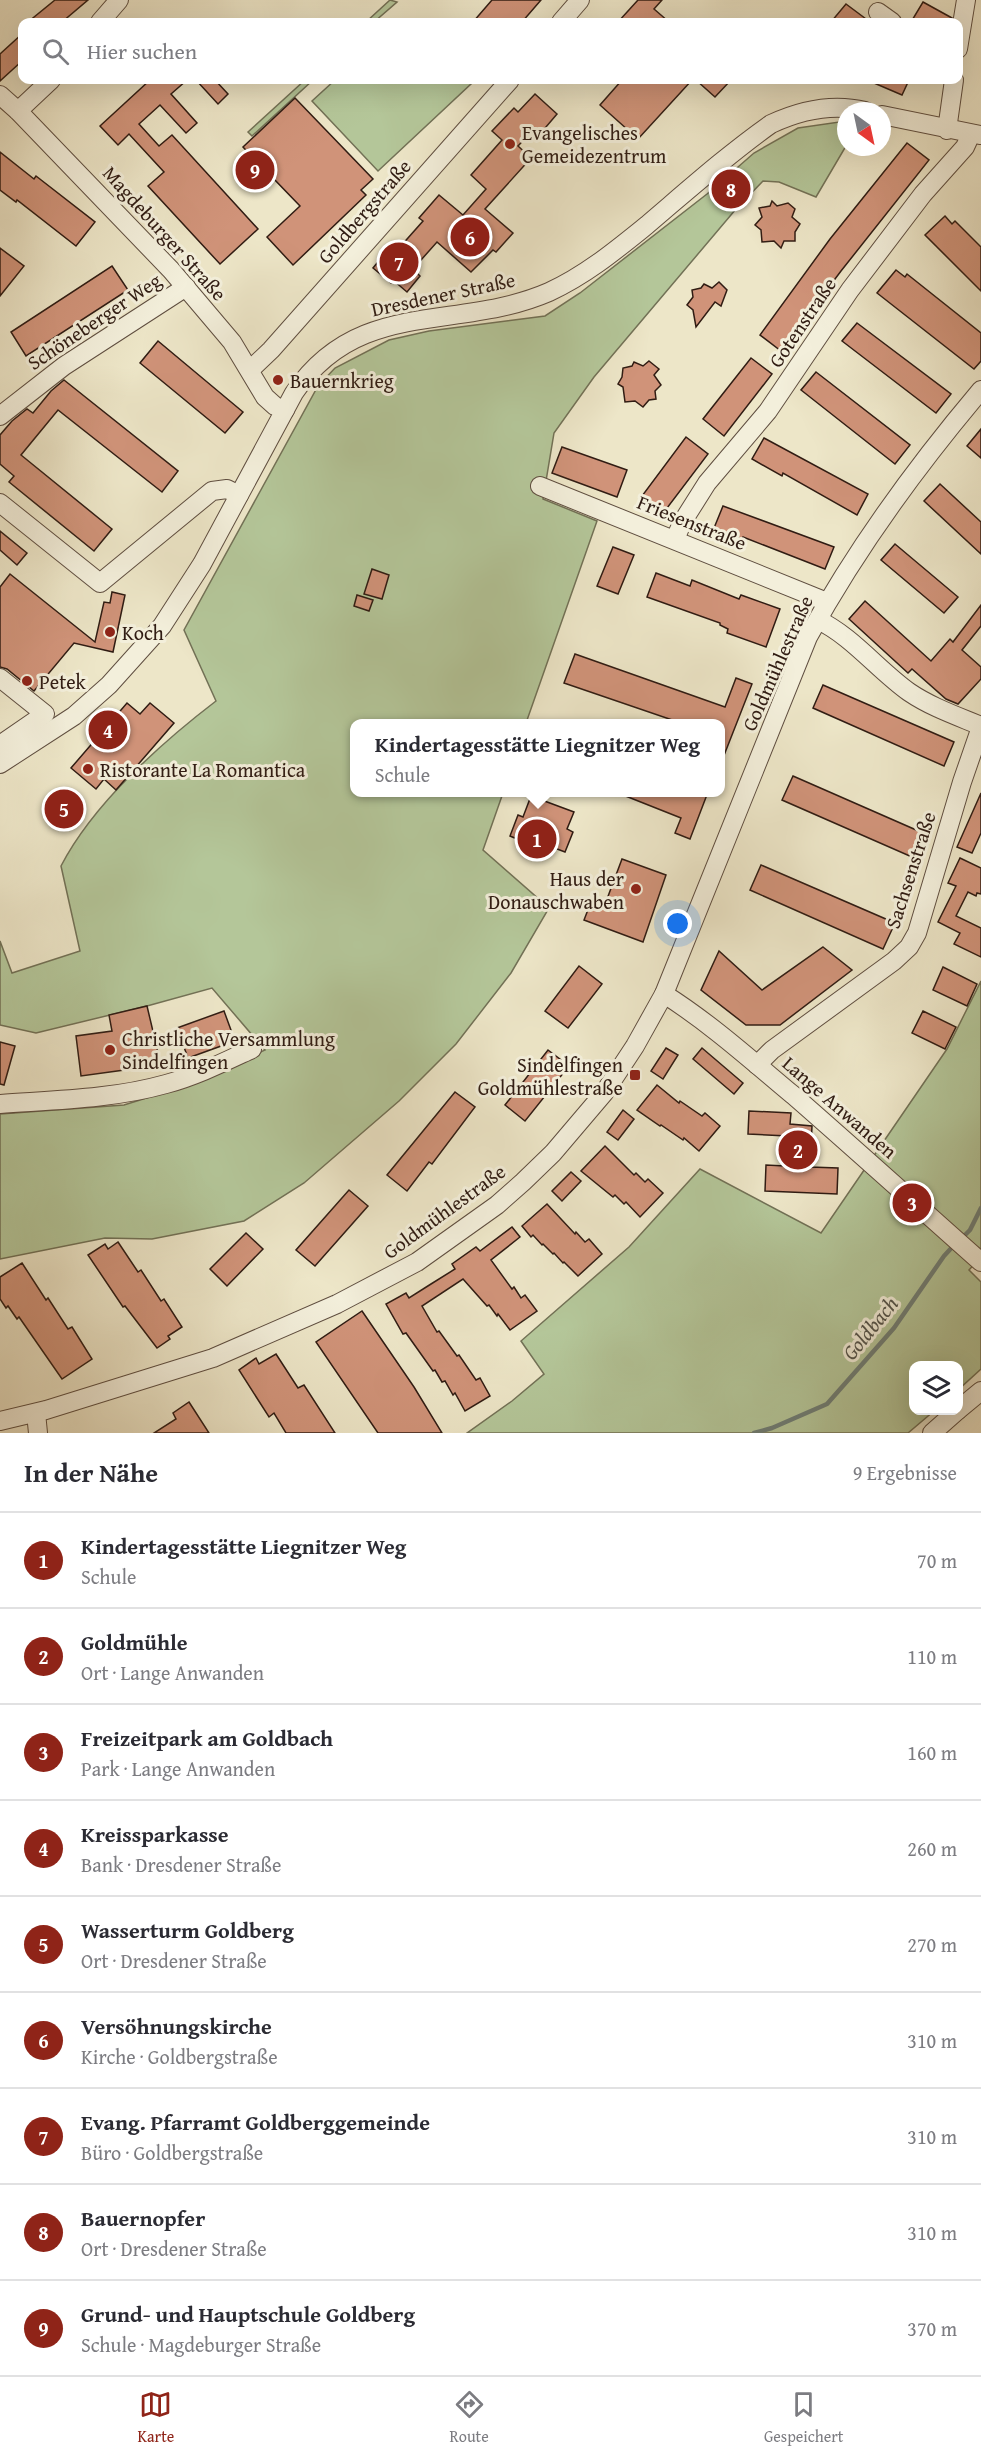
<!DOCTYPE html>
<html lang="de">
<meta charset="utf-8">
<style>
:root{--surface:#fff;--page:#f7f7f7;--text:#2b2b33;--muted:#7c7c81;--line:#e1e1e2;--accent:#8f2418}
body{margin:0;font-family:"Gentium Book Plus",serif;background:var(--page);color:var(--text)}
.controls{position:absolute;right:18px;bottom:18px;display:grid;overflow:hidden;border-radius:12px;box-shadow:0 6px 24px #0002}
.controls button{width:54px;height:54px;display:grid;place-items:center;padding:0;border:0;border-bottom:2px solid var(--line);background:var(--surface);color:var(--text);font:30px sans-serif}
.compass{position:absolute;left:837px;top:102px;width:54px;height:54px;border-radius:50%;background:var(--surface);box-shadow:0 6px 24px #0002;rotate:147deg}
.you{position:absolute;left:678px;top:924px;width:21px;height:21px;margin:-15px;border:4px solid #fff;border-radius:50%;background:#1a73e8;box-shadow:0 0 0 9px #1a73e833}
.badge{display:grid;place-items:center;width:39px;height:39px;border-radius:50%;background:var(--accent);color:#fff;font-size:20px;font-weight:700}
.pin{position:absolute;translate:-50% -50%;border:3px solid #fff;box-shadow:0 2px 6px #0006}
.popup{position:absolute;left:350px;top:719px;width:375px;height:78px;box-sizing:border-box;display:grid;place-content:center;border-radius:12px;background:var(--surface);filter:drop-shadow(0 2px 4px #0005);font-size:20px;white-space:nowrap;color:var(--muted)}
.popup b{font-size:22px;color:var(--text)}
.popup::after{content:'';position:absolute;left:50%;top:100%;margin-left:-12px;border:12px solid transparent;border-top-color:var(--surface)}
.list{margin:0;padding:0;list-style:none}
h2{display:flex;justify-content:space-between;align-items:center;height:78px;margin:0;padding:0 24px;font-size:26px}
h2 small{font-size:20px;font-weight:400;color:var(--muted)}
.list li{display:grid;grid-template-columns:39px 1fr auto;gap:18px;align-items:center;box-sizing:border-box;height:96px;padding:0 24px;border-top:2px solid var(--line)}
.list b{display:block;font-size:22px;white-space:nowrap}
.list p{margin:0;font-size:20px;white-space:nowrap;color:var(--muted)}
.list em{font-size:20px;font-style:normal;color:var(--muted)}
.icon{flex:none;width:33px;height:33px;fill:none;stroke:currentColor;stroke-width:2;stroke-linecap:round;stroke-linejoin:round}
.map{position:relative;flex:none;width:981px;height:1433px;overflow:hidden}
.search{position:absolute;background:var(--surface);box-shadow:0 6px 24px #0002;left:18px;right:18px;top:18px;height:66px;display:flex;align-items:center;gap:15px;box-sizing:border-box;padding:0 21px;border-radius:12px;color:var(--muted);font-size:22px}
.sheet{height:942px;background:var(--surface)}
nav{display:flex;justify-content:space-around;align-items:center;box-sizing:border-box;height:84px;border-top:2px solid var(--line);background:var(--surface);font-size:16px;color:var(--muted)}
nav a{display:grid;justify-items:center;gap:3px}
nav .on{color:var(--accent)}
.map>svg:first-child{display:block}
.green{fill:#b4c699;stroke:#727156;stroke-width:1.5}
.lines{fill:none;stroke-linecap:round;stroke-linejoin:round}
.stream{stroke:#6f7e76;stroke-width:4.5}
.building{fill:#d09379;stroke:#301c13;stroke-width:1.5}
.street-casing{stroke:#5f4e40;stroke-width:20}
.street{stroke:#f3efdb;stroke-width:18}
.poi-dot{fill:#8f2418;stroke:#f3efdb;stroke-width:2}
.labels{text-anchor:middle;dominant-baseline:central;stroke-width:6;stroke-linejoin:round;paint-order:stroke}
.poi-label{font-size:20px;fill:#301c13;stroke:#f3efdb;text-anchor:start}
.street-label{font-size:20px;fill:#301c13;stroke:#f3efdb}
.water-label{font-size:21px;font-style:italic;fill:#55554d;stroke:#f3efdb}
</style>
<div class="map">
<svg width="981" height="1433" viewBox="0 0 981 1433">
<rect width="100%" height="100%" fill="#ede6c8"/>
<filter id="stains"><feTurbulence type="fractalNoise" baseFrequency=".00333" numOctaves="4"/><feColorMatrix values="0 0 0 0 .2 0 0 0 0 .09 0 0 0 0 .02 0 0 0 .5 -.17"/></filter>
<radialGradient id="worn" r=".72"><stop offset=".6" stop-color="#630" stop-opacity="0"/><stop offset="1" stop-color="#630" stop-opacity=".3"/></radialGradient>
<g class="green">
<path d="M390,0L397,2L374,22H366Z"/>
<path d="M305,80H313L252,136L248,132Z"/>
<path d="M335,80H468L472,83L378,171L312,101Z"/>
<path d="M846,121V146L816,197L779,182L763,181L736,209L594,377L554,433L543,499L597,521L526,723L354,724V792L503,793L483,850L549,908L511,973L456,1044L399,1101L304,1183L244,1221L152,1239L105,1238L0,1259V1114L124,1105L185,1086L265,1050L212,988L147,1006L36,1033L0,1025V941L12,973L80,951L61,866C93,804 161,743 216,701L184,630L318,386L335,368L389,340L429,331L545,316L580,293L707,194L754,153L798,128Z"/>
<path d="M981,981V1257L969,1270L981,1282V1369L959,1389L958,1366H914V1410L934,1411L908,1433H467L512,1401L544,1374L521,1341L629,1247L700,1169L821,1233L947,1049Z"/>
</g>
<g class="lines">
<g class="stream">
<path d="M962,1238L970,1230L981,1208"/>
<path d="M754,1433L772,1428L827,1404L894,1328L944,1256L956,1243"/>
</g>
</g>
<g class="building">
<path d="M55,0H88L62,22H28Z"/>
<path d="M492,0H541L522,22H473Z"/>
<path d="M638,0H662L654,9L669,22H618Z"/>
<path d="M923,2L952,18L951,22H911Z"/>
<path d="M846,4L870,22H831Z"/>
<path d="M22,34V61L0,81V54Z"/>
<path d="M150,80H187L171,94L197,123L186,133L160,105L139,124L159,146L172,135L258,229L220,264L148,186L164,172L129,134L118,145L100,126Z"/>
<path d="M196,80H215L228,94L218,104Z"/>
<path d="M622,80H692L638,139L600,105Z"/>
<path d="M696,80H731L715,97Z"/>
<path d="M867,80H909L902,95Z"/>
<path d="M535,94L557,114L540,134L534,129L518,146L531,158L485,209L513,233L496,252L493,250L471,272L437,242L413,269L420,276L407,292L393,280L391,283L373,268L387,251L392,256L423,221L419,218L439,195L463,215L486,189L471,175L502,140L492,131L514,108L518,112Z"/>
<path d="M295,98L373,179L361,190L366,195L293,265L267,237L300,206L243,147Z"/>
<path d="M907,143L929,160L841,271L781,351L760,335L830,239Z"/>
<path d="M0,152L34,179L36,176L95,222L76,246L17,200L16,202L0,190Z"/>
<path d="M772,201L777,206L788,203L795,209L792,217L800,224L795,232V241H784L781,248L774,241L762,242L761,230L755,225L762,217L759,208L770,206Z"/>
<path d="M945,216L952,224L955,221L981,247V291L925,235Z"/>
<path d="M0,248L24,266L0,296Z"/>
<path d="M112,266L128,290L26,356L11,332Z"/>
<path d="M896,270L905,277L907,274L981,333V361L974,369L877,293Z"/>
<path d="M719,282L727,290L721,306L715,302L696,327L693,310L687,305L693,297L692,290L701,288L704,284L712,288Z"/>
<path d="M857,323L951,394L936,413L842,341Z"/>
<path d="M158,341L243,412L225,433L140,363Z"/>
<path d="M751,358L772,374L724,436L703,419Z"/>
<path d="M649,361L659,369L654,375L661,385L655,391L656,399L649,400L643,407L635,401L625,402L623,387L618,384L622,377L623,368L632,366L634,362L643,366Z"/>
<path d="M816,372L910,445L895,464L801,390Z"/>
<path d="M64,380L178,471L162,492L58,410L21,455L112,529L94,551L9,482L14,476L0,464V435L12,421L27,409L33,413L51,391Z"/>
<path d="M981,429V458L967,446Z"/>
<path d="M686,437L708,454L664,512L642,496Z"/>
<path d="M764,438L868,494L857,515L783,473L782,476L752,459Z"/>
<path d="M562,447L627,470L617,497L552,473Z"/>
<path d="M940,484L981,522V554L924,501Z"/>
<path d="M723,506L834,547L825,569L743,537L742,539L714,528Z"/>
<path d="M0,531L27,553L17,565L0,550Z"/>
<path d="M895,544L958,597L944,613L881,560Z"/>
<path d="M613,547L634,555L618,594L597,586Z"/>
<path d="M372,569L389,575L382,599L364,594Z"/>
<path d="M656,573L690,586L692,580L739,599L741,595L780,609L766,647L727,633L728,629L720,625V623L647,597Z"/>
<path d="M10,574L95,642L104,602L110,603L112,592L125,595L113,652L74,643L34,691L7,669L0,667V587Z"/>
<path d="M357,595L373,600L369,611L354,606Z"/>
<path d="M865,601L931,661L950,639L953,642L981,605V626L962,650L981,667V679L958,704L946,699L912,669L908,673L849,619Z"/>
<path d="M575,654L725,707L736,678L752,684L721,763L720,723H681L564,683Z"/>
<path d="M823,685L954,742L944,766L813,708Z"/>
<path d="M127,703L140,714L150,703L174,723L116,790L104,779L96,789L71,768Z"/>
<path d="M793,776L923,833L912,857L782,800Z"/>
<path d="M708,792L690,839L675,833L681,818L618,793Z"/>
<path d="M981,793V833L972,853L957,847Z"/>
<path d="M531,796L574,812L567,829L573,832L565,852L531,839L529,844L510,836L518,815L523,817Z"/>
<circle cx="64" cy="810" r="7"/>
<path d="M960,858L981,868V894L977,893L976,896L968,892L956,916L981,928V957L954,944L960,933L938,922L956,886L948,883Z"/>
<path d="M622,859L666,875L643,942L584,920L591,902L604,907Z"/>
<path d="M761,865L895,923L883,949L750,890Z"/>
<path d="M823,947L852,970L780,1025H746L701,990L719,951L762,990Z"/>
<path d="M579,966L602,984L568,1028L545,1011Z"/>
<path d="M943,967L977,984L967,1006L933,990Z"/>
<path d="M147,1006L160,1061L145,1063L146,1067L81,1076L76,1036L112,1031L109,1015Z"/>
<path d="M224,1011L235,1041L188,1058L177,1028Z"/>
<path d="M923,1011L956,1027L945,1049L912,1033Z"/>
<path d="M0,1042L15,1046L4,1085L0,1084Z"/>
<path d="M666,1048L678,1055L663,1079L651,1071Z"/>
<path d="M702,1048L743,1083L734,1094L693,1059Z"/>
<path d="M548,1050L569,1066L525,1121L505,1105Z"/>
<path d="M657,1085L679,1103L680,1101L702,1116L705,1113L720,1126L699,1151L684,1138L683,1140L661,1125L660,1126L637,1110Z"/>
<path d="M455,1092L475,1107L432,1164L429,1162L407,1191L387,1175Z"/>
<path d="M623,1110L634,1119L618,1140L607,1132Z"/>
<path d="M749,1111L791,1113L790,1124L812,1126L810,1167L838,1168L837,1194L765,1191L766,1165L785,1166L787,1136L748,1134Z"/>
<path d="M605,1146L634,1175L636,1173L645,1182L648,1179L663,1193L640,1217L626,1202L624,1204L615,1195L613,1197L581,1171Z"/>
<path d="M571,1172L581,1181L562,1201L552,1191Z"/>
<path d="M349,1190L368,1206L315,1266L296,1250Z"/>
<path d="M547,1204L575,1234L576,1232L585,1242L589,1239L602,1254L578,1276L564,1262L563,1263L554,1253L553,1254L543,1244L542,1245L533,1235L531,1237L522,1226Z"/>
<path d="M512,1227L520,1237L491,1260L512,1289L514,1287L521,1298L525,1295L537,1311L510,1330L498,1314L497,1316L489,1305L487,1306L463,1279L422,1306L437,1332L439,1331L457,1356L459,1355L476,1380L480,1378L490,1396L465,1411L455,1393L453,1395L445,1381L442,1382L435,1370L433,1371L406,1333L403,1334L386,1304L406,1293L409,1298L431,1284L455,1269L452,1264L476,1247L480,1251Z"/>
<path d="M246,1233L263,1249L227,1286L210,1269Z"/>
<path d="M118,1242L138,1272L141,1270L161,1301L164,1299L182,1327L168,1336L170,1339L157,1348L125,1306L123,1307L88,1255L105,1244L108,1249Z"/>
<path d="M22,1263L46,1300L48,1298L68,1329L72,1327L92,1359L62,1379L19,1317L17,1319L8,1306L6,1308L0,1299V1277Z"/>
<path d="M362,1311L414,1387L442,1433H378L316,1342Z"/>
<path d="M276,1354L298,1388L304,1385L335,1433H286L274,1413L269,1417L239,1370L256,1358L259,1364Z"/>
<path d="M189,1402L209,1433H154L176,1419L173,1413Z"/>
</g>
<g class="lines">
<defs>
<g id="street">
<path d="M878,12L892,22"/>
<path d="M100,22L119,0"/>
<path d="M561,22L580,0"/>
<path d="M958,49L966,0"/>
<path d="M0,95L18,111L171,270L232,342L265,397L275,406L285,410"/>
<path d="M18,111L51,80"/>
<path d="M882,115L980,135"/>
<path d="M947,130L954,80"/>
<path d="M250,370L271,350L510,80"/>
<path d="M0,416L64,366L186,287"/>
<path d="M540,486L827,602"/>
<path d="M0,503L100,583L212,491L227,489L239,495"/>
<path d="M675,539L683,521L707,483L768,411L850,290L923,194L965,147L971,134"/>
<path d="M818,620C852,636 878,670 909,692C931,707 957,716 981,726"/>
<path d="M0,678L45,714L0,745"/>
<path d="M0,764L74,716L109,685L162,626L202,564L294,393C359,297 457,332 549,292C586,275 616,250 647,225C687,191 727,155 771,124C801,110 832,103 865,111"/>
<path d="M664,994C710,1023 751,1060 793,1095C856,1150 918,1206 981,1262"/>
<path d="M757,1065L772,1050L894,961L909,947L917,933L962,782L981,727"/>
<path d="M0,1104C55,1100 113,1099 166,1084C196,1076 224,1062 252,1049"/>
<path d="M958,1410L981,1391"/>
<path d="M36,1413L38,1433"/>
<path d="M0,1421L46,1410L213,1358L337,1304L417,1262L497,1205L523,1182L553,1153L604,1093L635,1046L664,994L808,637C856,549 916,467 981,390"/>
<path d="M932,1433L958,1410"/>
</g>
</defs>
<use href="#street" class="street-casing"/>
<use href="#street" class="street"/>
</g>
<g class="poi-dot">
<circle cx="510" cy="144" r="6"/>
<circle cx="278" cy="380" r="6"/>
<circle cx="110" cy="632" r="6"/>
<circle cx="27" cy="681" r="6"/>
<circle cx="88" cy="769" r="6"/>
<circle cx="636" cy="889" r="6"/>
<circle cx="110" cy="1050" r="6"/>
<rect x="629" y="1069" width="12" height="12" rx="3"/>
</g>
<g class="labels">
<g class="poi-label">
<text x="522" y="132">Evangelisches<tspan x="522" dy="23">Gemeidezentrum</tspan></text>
<text x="290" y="380">Bauernkrieg</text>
<text x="122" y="632">Koch</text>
<text x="39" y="681">Petek</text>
<text x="100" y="769">Ristorante La Romantica</text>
<text x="624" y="878" text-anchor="end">Haus der<tspan x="624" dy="23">Donauschwaben</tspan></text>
<text x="122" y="1038">Christliche Versammlung<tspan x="122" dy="23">Sindelfingen</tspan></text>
<text x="623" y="1064" text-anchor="end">Sindelfingen<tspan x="623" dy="23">Goldmühlestraße</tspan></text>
</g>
<g class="street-label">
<text transform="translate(364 211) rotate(-49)">Goldbergstraße</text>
<text transform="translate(165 233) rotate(48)">Magdeburger Straße</text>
<text transform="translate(443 294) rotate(-12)">Dresdener Straße</text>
<text transform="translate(94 321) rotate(-34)">Schöneberger Weg</text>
<text transform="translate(802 322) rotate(-56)">Gotenstraße</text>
<text transform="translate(692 522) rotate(22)">Friesenstraße</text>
<text transform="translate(777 663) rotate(-66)">Goldmühlestraße</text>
<text transform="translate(910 870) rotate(-72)">Sachsenstraße</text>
<text transform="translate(840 1107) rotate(41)">Lange Anwanden</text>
<text transform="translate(444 1211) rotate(-36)">Goldmühlestraße</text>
</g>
<g class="water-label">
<text transform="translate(870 1328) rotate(-51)">Goldbach</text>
</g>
</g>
<rect width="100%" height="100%" filter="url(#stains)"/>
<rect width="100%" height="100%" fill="url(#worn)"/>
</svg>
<div class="controls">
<button><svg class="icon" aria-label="layers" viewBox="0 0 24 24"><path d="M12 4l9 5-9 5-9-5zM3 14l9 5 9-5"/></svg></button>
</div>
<svg class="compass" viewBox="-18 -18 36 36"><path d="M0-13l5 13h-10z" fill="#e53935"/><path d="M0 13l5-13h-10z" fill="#7c7c81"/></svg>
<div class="you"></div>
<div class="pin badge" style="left:537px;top:839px">1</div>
<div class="popup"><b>Kindertagesstätte Liegnitzer Weg</b>Schule</div>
<div class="pin badge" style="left:798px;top:1150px">2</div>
<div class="pin badge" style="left:912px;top:1203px">3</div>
<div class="pin badge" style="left:108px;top:730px">4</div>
<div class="pin badge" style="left:64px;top:809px">5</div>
<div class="pin badge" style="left:470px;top:237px">6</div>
<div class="pin badge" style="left:399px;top:262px">7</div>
<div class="pin badge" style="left:731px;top:189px">8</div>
<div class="pin badge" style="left:255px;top:170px">9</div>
<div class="search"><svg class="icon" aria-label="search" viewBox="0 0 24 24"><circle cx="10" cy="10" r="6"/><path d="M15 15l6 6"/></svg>Hier suchen</div>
</div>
<section class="sheet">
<h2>In der Nähe<small>9 Ergebnisse</small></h2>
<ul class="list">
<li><span class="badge">1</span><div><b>Kindertagesstätte Liegnitzer Weg</b><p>Schule</p></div><em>70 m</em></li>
<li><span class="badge">2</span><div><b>Goldmühle</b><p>Ort · Lange Anwanden</p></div><em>110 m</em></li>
<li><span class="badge">3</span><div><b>Freizeitpark am Goldbach</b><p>Park · Lange Anwanden</p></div><em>160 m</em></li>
<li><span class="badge">4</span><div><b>Kreissparkasse</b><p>Bank · Dresdener Straße</p></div><em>260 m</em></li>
<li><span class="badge">5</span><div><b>Wasserturm Goldberg</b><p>Ort · Dresdener Straße</p></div><em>270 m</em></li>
<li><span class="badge">6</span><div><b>Versöhnungskirche</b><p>Kirche · Goldbergstraße</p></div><em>310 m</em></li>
<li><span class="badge">7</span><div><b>Evang. Pfarramt Goldberggemeinde</b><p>Büro · Goldbergstraße</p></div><em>310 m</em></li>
<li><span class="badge">8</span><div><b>Bauernopfer</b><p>Ort · Dresdener Straße</p></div><em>310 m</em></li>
<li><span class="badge">9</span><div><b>Grund- und Hauptschule Goldberg</b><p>Schule · Magdeburger Straße</p></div><em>370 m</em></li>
</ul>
</section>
<nav>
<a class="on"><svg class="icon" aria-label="map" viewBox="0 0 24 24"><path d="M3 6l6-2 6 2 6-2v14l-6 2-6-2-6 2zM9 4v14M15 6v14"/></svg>Karte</a>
<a><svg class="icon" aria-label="directions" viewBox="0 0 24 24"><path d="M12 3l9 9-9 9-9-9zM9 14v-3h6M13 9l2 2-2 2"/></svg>Route</a>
<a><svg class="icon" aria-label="saved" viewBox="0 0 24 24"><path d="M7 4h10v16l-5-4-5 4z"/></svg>Gespeichert</a>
</nav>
